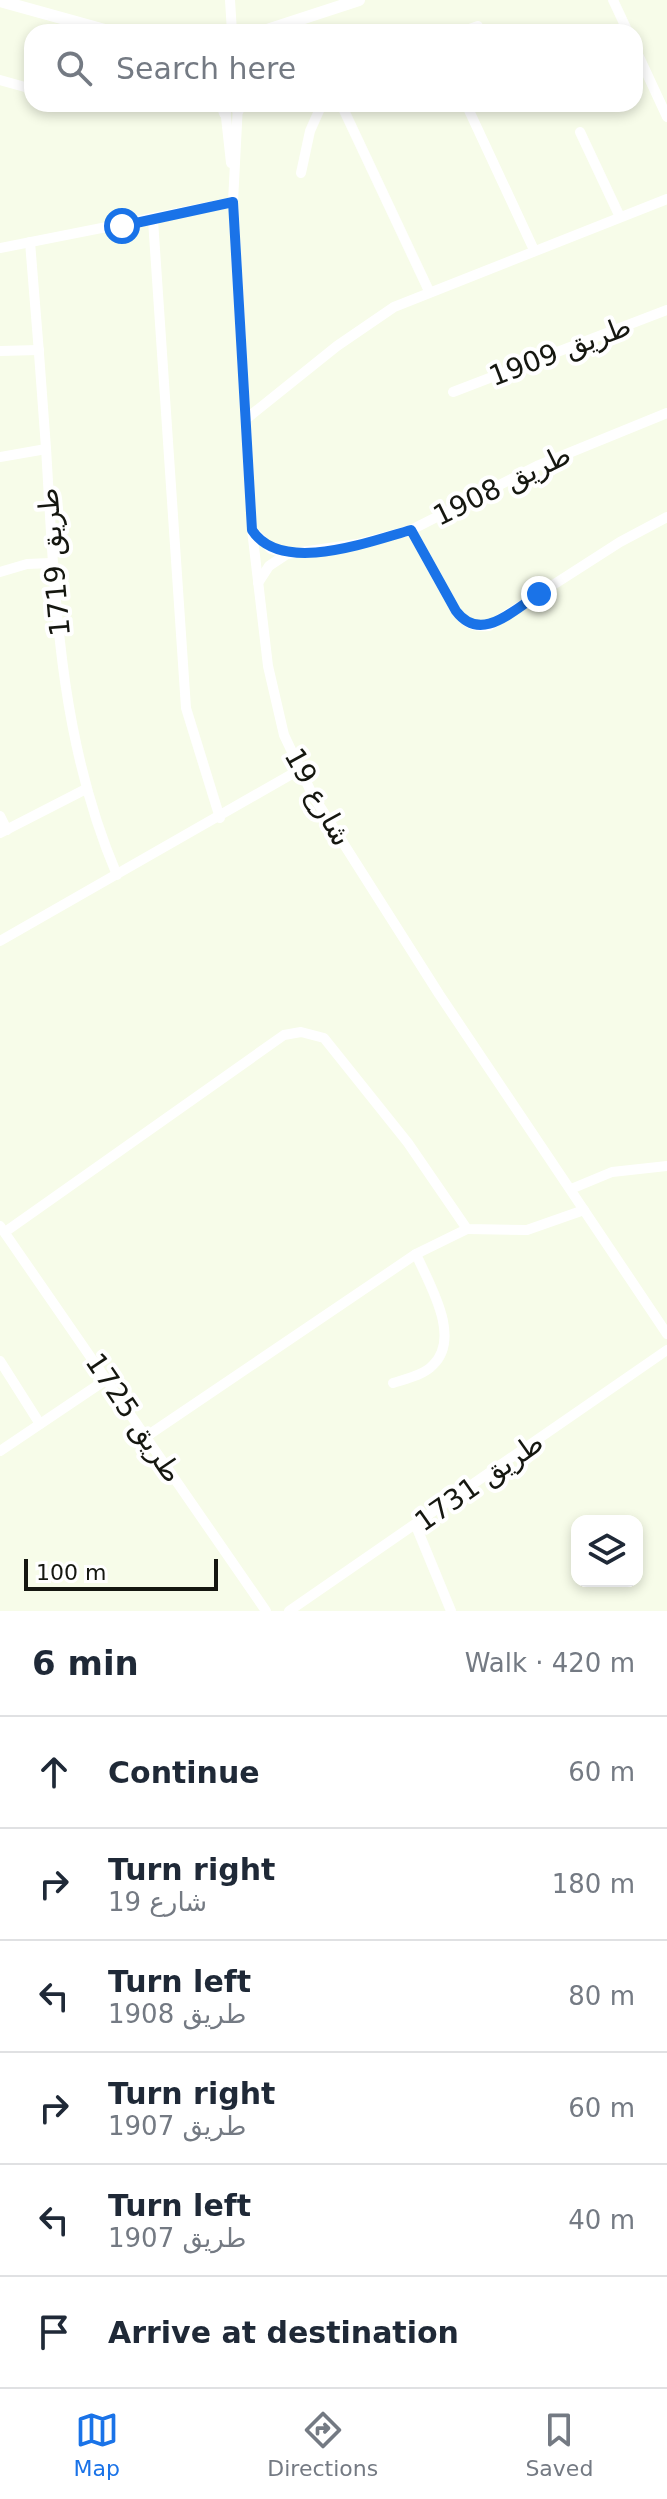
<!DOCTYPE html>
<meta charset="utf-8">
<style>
:root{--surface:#fff;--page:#f6f6f7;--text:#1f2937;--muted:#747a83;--line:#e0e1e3;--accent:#1a73e8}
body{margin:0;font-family:"DejaVu Sans",Cairo,sans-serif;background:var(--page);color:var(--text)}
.controls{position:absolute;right:24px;bottom:24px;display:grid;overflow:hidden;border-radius:16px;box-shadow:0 4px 12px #0003}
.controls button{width:72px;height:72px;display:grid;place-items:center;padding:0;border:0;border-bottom:2px solid var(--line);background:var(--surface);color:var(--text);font:40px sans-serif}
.scale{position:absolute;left:24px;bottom:20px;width:194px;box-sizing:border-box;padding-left:8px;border:4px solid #151710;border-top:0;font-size:22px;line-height:28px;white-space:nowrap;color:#151710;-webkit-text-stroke:6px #fff;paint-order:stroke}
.stop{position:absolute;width:24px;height:24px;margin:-18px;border:6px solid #1a73e8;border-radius:50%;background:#fff}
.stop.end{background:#1a73e8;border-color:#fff;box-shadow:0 2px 8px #0008}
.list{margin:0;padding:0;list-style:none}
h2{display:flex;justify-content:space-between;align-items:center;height:104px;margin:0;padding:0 32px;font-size:34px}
h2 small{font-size:26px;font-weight:400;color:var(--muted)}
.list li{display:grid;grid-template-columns:52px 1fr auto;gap:24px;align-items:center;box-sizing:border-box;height:112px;padding:0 32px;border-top:2px solid var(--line)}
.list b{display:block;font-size:30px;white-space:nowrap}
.list p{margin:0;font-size:26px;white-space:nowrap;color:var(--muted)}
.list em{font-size:26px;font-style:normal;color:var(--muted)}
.icon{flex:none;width:44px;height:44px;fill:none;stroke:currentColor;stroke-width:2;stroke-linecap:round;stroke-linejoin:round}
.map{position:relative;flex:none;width:667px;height:1611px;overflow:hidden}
.search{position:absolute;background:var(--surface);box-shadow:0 4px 12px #0003;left:24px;right:24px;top:24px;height:88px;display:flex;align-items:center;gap:20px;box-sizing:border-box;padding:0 28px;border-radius:24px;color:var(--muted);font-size:30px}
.sheet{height:776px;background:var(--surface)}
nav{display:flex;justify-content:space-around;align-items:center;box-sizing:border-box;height:112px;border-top:2px solid var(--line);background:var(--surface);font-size:22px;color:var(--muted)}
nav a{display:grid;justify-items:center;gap:4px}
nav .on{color:var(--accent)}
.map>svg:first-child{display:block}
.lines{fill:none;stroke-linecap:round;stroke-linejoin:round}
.minor{stroke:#fff;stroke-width:10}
.tertiary{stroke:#fff;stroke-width:12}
.route{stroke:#1a73e8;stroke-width:10}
.labels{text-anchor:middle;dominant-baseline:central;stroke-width:8;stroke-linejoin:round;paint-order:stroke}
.street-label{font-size:28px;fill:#151710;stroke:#fff}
</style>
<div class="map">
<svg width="667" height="1611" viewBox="0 0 667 1611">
<rect width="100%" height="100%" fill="#f7fce9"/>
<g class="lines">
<g class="minor">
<path d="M230,0L232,32"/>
<path d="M613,0L628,32"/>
<path d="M461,32L478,26"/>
<path d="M635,48L667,117"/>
<path d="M0,80L32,89"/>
<path d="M238,104L233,202L252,530L268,666L284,735L312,794L439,994L667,1334"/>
<path d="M341,104L429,291"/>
<path d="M466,104L534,250"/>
<path d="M225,108L231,163"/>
<path d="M580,132L620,217"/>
<path d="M301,173L310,131L322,104"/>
<path d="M153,220L186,708L220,818"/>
<path d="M30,242C36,311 41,379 46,448C55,595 58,737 117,875"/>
<path d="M0,248L233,202"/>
<path d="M0,351L39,350"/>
<path d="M453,392L667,310"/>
<path d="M246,419L337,346L394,307L667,199"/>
<path d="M0,457L46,449"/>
<path d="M411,530L456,611C466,624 473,627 489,626L620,542L667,517"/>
<path d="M254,532L271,549L287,554L357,544L411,530L537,466L667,413"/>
<path d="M0,572L27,564L51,563"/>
<path d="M258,583L269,566L287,554"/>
<path d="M0,816L7,830"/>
<path d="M0,833L84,790"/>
<path d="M0,941L299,770"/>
<path d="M571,1189L612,1172L667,1166"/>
<path d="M0,1226L266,1611"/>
<path d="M5,1232L284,1035L301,1032L324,1038L408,1143L467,1229L527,1230L584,1210"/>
<path d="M0,1361L40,1424"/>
<path d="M393,1383C405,1379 424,1375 433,1365C462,1337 429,1284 416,1254"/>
<path d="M147,1436L416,1254L467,1229"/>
<path d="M0,1451L107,1379"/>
<path d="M416,1526L451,1611"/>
<path d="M289,1611L667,1350"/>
</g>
<g class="tertiary">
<path d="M0,1L112,32"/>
<path d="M261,32L359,0"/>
<path d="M222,104L225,113"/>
<path d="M238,110L240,104"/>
</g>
</g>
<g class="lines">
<path class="route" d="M122,226L233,202L252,530C281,575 368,542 411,530L456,611C481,644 513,610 539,594"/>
</g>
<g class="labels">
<g class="street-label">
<text transform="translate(560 351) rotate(-21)">طريق 1909</text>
<text transform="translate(502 485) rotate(-26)">طريق 1908</text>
<text transform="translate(54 562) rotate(-95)">طريق 1719</text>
<text transform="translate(318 797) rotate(61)">شارع 19</text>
<text transform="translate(134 1418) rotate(56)">طريق 1725</text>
<text transform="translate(479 1482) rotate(-35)">طريق 1731</text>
</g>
</g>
</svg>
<div class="controls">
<button><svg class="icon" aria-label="layers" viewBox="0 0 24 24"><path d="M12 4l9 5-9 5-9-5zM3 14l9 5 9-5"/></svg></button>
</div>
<div class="scale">100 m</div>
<div class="stop" style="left:122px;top:226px"></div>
<div class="stop end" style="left:539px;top:594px"></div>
<div class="search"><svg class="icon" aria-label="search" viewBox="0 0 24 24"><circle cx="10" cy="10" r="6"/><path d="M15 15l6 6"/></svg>Search here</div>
</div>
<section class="sheet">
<h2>6 min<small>Walk · 420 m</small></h2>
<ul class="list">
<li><svg class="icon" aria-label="ahead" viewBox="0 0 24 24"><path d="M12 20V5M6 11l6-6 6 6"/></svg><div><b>Continue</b></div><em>60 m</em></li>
<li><svg class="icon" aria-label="right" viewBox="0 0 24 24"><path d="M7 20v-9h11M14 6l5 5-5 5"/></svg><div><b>Turn right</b><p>شارع 19</p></div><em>180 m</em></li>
<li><svg class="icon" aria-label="left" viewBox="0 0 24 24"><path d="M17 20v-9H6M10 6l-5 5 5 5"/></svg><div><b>Turn left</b><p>طريق 1908</p></div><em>80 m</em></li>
<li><svg class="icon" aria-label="right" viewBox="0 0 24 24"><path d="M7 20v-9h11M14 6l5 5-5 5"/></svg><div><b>Turn right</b><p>طريق 1907</p></div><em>60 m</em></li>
<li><svg class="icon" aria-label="left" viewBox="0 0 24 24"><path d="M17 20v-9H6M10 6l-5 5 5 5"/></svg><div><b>Turn left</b><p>طريق 1907</p></div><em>40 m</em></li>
<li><svg class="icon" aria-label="arrive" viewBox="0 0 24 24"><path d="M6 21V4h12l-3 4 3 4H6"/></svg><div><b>Arrive at destination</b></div></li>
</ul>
</section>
<nav>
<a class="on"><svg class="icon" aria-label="map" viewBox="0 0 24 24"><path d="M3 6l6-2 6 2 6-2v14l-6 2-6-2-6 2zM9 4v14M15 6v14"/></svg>Map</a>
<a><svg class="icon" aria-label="directions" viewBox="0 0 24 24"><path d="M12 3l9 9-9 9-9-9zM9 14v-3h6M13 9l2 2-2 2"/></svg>Directions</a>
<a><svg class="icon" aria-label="saved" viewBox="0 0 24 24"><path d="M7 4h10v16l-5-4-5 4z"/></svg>Saved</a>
</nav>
